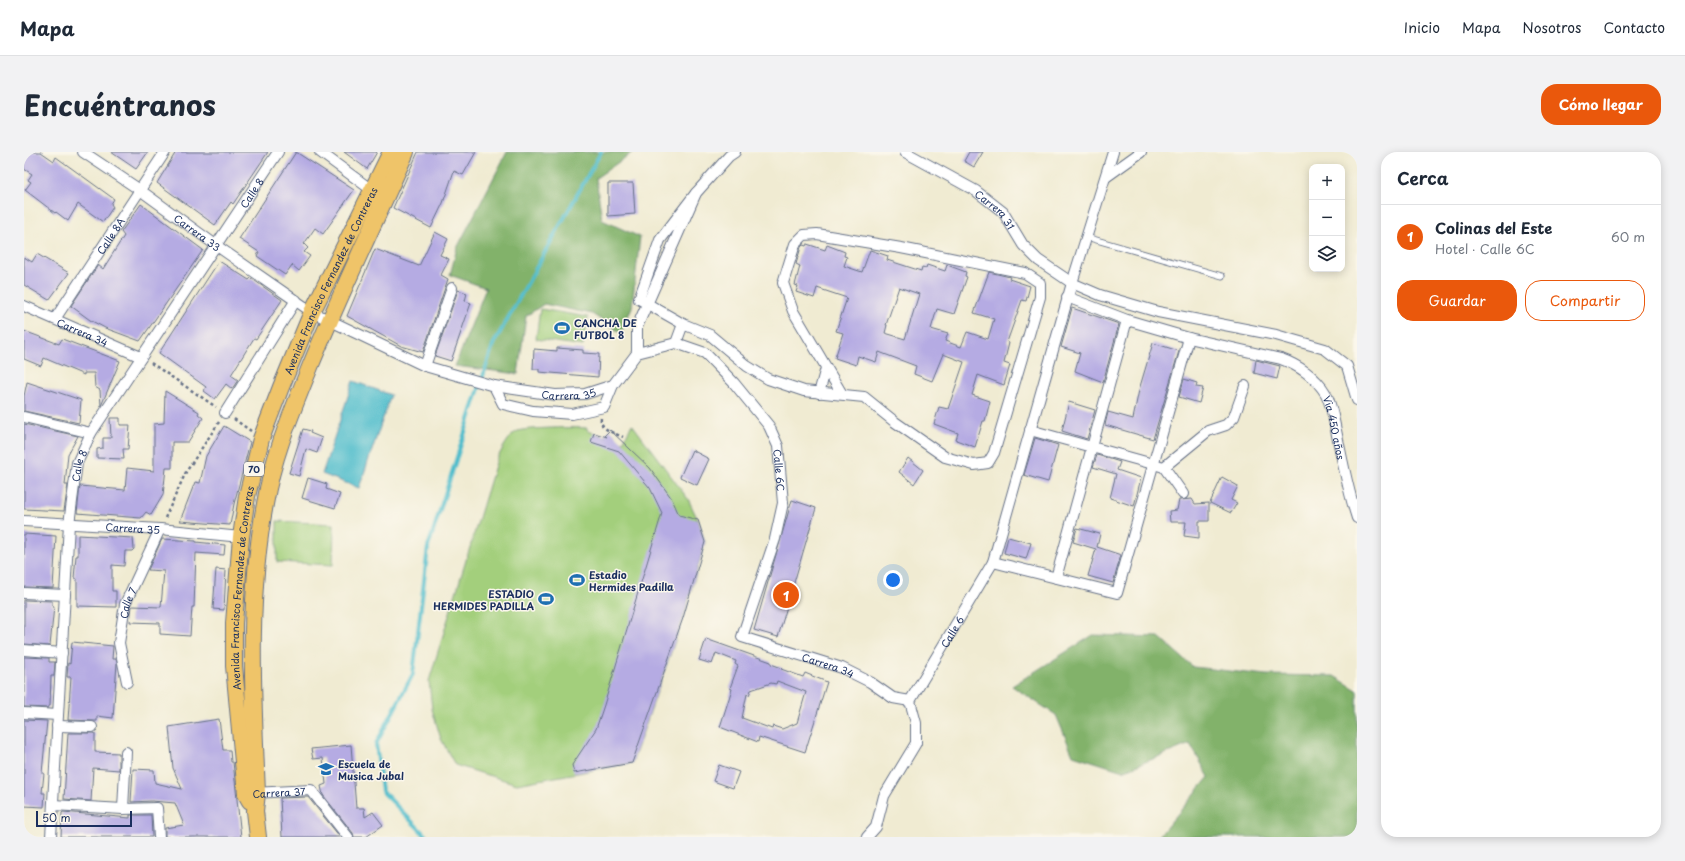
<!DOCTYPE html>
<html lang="es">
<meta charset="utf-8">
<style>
:root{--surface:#fff;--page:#f2f2f3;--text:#1f2937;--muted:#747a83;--line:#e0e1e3;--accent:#ea580c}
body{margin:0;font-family:"Playpen Sans",sans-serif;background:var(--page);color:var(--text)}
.controls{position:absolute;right:12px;top:12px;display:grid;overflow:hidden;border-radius:8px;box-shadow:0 2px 10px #0003}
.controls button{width:36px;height:36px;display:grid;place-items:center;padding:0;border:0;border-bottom:1px solid var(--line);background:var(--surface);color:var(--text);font:20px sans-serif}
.scale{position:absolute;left:12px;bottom:10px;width:96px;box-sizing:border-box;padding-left:4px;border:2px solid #1b2f5e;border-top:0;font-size:11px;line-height:14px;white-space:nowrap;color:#1b2f5e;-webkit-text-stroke:3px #fbf7ec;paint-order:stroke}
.you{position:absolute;left:869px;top:428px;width:14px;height:14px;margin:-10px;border:3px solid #fff;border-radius:50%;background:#1a73e8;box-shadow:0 0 0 6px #1a73e833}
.badge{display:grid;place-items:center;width:26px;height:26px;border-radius:50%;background:var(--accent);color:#fff;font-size:13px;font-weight:700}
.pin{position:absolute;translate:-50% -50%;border:2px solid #fff;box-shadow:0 1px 4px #0006}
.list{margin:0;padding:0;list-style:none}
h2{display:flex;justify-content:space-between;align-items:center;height:52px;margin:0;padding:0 16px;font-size:17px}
h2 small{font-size:13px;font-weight:400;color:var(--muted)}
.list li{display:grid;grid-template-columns:26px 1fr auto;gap:12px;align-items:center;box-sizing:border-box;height:64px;padding:0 16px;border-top:1px solid var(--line)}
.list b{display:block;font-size:15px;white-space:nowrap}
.list p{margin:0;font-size:13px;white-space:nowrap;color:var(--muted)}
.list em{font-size:13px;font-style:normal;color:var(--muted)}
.actions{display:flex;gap:8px;padding:12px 16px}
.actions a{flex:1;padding:9px 0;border:1px solid var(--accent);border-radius:16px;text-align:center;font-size:14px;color:var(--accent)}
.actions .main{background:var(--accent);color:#fff}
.icon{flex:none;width:22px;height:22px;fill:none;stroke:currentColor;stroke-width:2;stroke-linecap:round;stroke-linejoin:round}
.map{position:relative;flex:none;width:1333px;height:685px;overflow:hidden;border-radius:16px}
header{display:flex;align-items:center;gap:24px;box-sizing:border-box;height:56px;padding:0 20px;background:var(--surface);border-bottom:1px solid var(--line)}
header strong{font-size:19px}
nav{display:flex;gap:22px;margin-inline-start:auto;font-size:14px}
.intro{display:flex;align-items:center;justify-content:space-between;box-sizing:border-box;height:96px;padding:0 24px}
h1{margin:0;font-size:28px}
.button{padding:10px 18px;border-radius:16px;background:var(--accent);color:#fff;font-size:14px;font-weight:700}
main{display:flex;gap:24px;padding:0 24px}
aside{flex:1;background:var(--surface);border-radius:16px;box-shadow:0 2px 10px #0003}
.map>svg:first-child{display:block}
.green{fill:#a3cf7b;stroke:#5f7f6c}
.forest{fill:#82b26b;stroke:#4e7064}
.water{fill:#52becc;stroke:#367695}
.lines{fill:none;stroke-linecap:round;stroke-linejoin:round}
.stream{stroke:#52becc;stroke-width:4}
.building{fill:#b5abe3;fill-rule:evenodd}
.service-casing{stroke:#667187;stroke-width:7}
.minor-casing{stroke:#667187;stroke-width:12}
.primary-casing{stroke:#667187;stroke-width:18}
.path{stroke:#667187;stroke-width:2.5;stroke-dasharray:3 3;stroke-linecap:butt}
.service{stroke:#fff;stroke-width:5}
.minor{stroke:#fff;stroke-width:10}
.primary{stroke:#efc469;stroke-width:16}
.labels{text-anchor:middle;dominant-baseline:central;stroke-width:3;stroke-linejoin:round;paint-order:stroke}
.shield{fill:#fbf7ec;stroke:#5e6b89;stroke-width:1}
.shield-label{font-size:9px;font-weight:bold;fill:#1b2f5e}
.street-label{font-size:10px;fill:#1b2f5e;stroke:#fbf7ec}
.poi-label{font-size:10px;font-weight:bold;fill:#1b2f5e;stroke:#fbf7ec;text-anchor:start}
</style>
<header>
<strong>Mapa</strong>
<nav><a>Inicio</a><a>Mapa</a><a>Nosotros</a><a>Contacto</a></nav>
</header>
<div class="intro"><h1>Encuéntranos</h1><a class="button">Cómo llegar</a></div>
<main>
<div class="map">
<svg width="1333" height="685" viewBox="0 0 1333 685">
<rect width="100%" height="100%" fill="#fbf7ec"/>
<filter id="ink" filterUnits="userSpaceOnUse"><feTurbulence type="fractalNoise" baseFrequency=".025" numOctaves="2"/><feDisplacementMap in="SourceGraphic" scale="8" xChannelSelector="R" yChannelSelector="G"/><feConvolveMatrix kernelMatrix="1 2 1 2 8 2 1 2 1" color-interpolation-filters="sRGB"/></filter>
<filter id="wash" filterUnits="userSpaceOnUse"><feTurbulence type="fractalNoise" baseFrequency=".012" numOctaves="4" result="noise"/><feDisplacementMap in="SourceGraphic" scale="16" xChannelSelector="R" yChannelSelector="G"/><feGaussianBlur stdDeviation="0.9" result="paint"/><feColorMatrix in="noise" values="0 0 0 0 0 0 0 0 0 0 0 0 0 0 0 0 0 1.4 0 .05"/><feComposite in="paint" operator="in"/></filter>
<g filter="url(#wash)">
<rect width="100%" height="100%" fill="#f0ebd2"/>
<g class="green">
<path d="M516,157L564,165L559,194L512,187Z"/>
<path d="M608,272L664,347L674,368L681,390L659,466L608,611L493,632L431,613L417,587L408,557L405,529L473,307C478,298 484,284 494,279C502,276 553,275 563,276L564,279L599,290Z"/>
<path d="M253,369L310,372L309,413L253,410Z"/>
</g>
<g class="forest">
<path d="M483,0H609L572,26L578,68L616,85L608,155L597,181L568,162L520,152L502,164L494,222L431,214L462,136L426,123L433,96Z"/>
<path d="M1069,483L1135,485L1169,515L1242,523L1310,524L1333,538V685H1134L1185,625L1166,592L1099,619L1049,603L1032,563L988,534Z"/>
</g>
<path class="water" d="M329,229L367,243L335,336L298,322Z"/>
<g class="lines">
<path class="stream" d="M403,685L358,639L352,592L389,522L404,395L469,193L577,0"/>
</g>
<g id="blocks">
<g class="building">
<path d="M0,0H17L30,9L32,5L90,47L87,52L89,55L79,70L54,52L44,69L32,60L31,61L1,38L7,30L4,28L8,22L0,17Z"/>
<path d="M87,0H124L112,17Z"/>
<path d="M152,0H244L209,52L207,50L191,73L133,31Z"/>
<path d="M272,0L330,38L299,82L291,76L280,92L284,96L280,100L286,104L275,119L268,113L261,123L233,104L235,100L215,87Z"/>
<path d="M320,0H353L343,17Z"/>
<path d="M394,0H452L439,23L430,19L419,51L407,76L369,56Z"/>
<path d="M945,0H959L950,15L940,9Z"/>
<path d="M584,31H609L611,62L584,64Z"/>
<path d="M117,52L179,98L116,189L81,176L66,168L47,154L74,113L79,117L100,84L97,80Z"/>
<path d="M411,80L424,87L416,103L425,107L417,123L424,127L399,200L377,194L323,164L351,97L395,114Z"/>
<path d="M783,92L801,98L803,93L821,100L820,104L823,105L820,114L838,120L846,98L864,104L863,108L897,119L898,115L902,116L903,113L921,119L923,113L942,120L941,124L943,125L930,162L913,157L907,177L924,182L921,189L937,195L943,180L964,187L970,167L950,161L965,120L986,125L985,127L1006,134L1002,149L998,148L983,190L985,191L980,211L986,213L980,233L954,223L948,243L966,249L961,269H959L951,295L932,288L934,281L910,272L915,255L924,257L940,210L919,202L908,229L890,222L892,214L855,200L852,210L834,204L832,213L811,206L819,181L812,179L823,146L793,136L790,146L772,140L774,134L771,133L776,114L772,112L777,95L779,93L782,94ZM875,135L895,142L881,187L861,181L863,173H862Z"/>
<path d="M13,102L45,121L25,148L0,133V105L8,110Z"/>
<path d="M195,109L225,128L227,126L258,148L232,187L230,186L207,223L214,228L208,237L202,232L191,247L180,239L182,235L135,201Z"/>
<path d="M434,138L443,141L441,149L447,151L427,209L411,204Z"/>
<path d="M1048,156L1095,172L1079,230L1051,219L1056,201L1037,195Z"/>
<path d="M0,179L35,192L38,187L96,209L77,254L76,238L71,235L70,221H60V223L20,206L17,214L0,207Z"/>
<path d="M1129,191L1155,199L1129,287L1081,273L1084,260L1109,267L1115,238Z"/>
<path d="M533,196L559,198V201L575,202L574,225L515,220V217H509L510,197L533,199Z"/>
<path d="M1232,208L1256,214L1253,227L1230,221Z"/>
<path d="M1160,227L1173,231L1172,235L1179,236L1175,251L1155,245Z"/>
<path d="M3,230L57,248L55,271L0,259V244Z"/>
<path d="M141,239L175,260L174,262L179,266L164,290H148V316H142L139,343L127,363L122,360L117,366L53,361L56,334L101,338L103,316L130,319V272L140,271Z"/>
<path d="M1045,250L1071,258L1063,287L1038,279Z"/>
<path d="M86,266H96V273H106L104,297H99L100,307L73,306V297L79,296V286H87Z"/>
<path d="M0,272L54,284L44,302L41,333H44L40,359L0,357Z"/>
<path d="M200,274L226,290L210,352L206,373L156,369L171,330L176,331L182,304Z"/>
<path d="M279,277L287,279L286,281L298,286L293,301L282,297L275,324L265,321Z"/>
<path d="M586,278L626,316L648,347L655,363L674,368L681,390L659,466L608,611L550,621L548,613L572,577L580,553L638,361L626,336L595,299L567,290L570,281L583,285L581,283Z"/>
<path d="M1011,286L1034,293L1024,330L1000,323Z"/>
<path d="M668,298L685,307L673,333L656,325Z"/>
<path d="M1073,303L1096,310L1093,318L1117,326L1110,354L1086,346L1092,322L1069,315Z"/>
<path d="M884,306L899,318L890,332L875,320Z"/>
<path d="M1198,325L1214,334L1207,348L1213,351L1207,361L1186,351Z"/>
<path d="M284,326L303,332L302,337L316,342L311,356L278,346Z"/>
<path d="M1168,347L1171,352L1185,351V369H1175V386L1160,384L1162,370H1146L1145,359L1153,358L1155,348Z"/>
<path d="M768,348L792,356L754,485L730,478Z"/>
<path d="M1053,376L1076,382L1073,395L1097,403L1089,431L1064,424L1072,397L1049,390Z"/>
<path d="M0,382L32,384L29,436L0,435Z"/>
<path d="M54,383L109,386L110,397L108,399H101L100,414L88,413V439H92V455L53,454V427L50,426L52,404H54Z"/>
<path d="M984,385L1007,391L1002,407L980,401Z"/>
<path d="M138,387L172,389V390L201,393L200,403L172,401L170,455H168L166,484L136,482V471L106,470L108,454L137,455L140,419L124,418Z"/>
<path d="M192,417L202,418L200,458L189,457Z"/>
<path d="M0,448L28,449V453L30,454L26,494L0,492Z"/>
<path d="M682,487L747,510V512L758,516L757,517L779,525L781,521L803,530L781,600L735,585L734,590L696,575L708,537L706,536L714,514L711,512L712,509L692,501L688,512L675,508ZM753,529L782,540L773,571L758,577L749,574L748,577L718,566L723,542L725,543L727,538L747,531L752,532Z"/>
<path d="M48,490L89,494L88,507H92L93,511L89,566L73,564V569H71L44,568L47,525H43L44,511L46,512Z"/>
<path d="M0,505L25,506V510H31L30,524H27L26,554H24V556L0,555Z"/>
<path d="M195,567L199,598H206L207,610H209L217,685H141V676L160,673L151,651L128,649L107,650L109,617L130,618L131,631L158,637L149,616L145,575Z"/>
<path d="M0,568L23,569L18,621H20L18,641H21L20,655L0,654Z"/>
<path d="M44,581H71V600L95,601V618L69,616L67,649L40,647Z"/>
<path d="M327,593L332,656H340L341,665L349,660L359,673L342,685H330L329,681L299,643L297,634L302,632L299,606L289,607L287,597Z"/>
<path d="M695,613L715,620L709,636L689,629Z"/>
<path d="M284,645L316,685H258L256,646Z"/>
<path d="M39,660L106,666V663H127L128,685H37L38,661Z"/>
</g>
</g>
</g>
<g filter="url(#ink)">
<use href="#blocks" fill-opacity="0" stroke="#667187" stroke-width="1"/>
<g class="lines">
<defs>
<path id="service" d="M1062,85L1198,124"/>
<g id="minor">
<path id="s1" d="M59,0L116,38L193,94L288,160L401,214L470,234L531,243L561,242L589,233L613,201"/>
<path d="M296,0L349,39"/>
<path id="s2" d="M881,0L952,39L979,60L999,93L1014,108L1048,131L1076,143L1134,160L1252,183L1301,197L1323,214L1333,248"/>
<path d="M1082,25L1117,0"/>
<path d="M672,41L636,88L615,147L659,172L686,183L723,214L744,227L780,239L840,245L871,270L921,305L950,313L964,311L970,301L1016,145V131L1001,121L877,96L793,82L780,83L771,92L759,131L769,159L818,242"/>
<path id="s3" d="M1043,145L1103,168L1165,186L1257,207C1274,213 1292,225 1302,242C1308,253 1310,270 1313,283C1319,311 1324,339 1333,366"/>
<path id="s4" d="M0,154L117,205"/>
<path id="s5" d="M31,167L141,0"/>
<path id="s6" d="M652,191L681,201L710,231L745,274L754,294L759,351L751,387L718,485L818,516L846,530L869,546L886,549"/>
<path d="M652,191L659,172"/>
<path d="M613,201V175L672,41L705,4L711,0"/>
<path d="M613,201L652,191"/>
<path d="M401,214L428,136"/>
<path d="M470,234L479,252L509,259L548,262L580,255L589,233"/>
<path d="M795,241L802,216"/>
<path d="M201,261L272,148"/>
<path d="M0,265L67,281"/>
<path d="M1006,278L1140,315L1159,342"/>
<path d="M1140,315L1184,279L1202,273L1210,265L1221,234"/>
<path id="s7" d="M0,369L136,377L217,385"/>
<path d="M969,410L1093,441L1165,186"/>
<path d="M1032,426L1103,168"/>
<path d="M0,441L41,443"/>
<path d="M0,498L38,501"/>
<path id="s8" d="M103,530L95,491L101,452L136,377"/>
<path id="s9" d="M886,549L969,410L1048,131L1089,0"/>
<path d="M0,561L34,563"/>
<path d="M33,574L68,575"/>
<path id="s10" d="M229,641L287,638L324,685"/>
<path d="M29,653L99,657L133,656L135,685"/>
<path d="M99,657L102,600"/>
<path id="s11" d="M27,685L45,372L53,311L67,281L254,0"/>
<path d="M843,685L852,675L860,644L892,591V571L886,549"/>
</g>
<g id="primary">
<path id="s12" d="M226,649L222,642L210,514V471L217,385L223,344L237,287L257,235L288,160L367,0"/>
<path d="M234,685L231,659L233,641C229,543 223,449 241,352C249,304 268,260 286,215C316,142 350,72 382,0"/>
</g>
</defs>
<use href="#service" class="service-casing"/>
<use href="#minor" class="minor-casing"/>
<use href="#primary" class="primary-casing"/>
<g class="path">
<path d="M127,211L192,255"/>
<path d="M577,266C575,277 590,281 599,285"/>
<path d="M210,267L227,279"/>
<path d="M141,366L162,320L195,270"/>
</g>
<use href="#service" class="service"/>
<use href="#minor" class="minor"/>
<use href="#primary" class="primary"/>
</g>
</g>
<defs>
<symbol id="stadium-bare" viewBox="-9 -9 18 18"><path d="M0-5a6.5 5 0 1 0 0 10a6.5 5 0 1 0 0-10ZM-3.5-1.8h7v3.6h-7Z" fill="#1f6fb2" stroke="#fbf7ec" stroke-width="2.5" paint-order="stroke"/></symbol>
<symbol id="school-bare" viewBox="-9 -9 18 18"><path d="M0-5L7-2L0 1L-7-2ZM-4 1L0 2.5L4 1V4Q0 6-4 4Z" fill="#1f6fb2" stroke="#fbf7ec" stroke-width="2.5" paint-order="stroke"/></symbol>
</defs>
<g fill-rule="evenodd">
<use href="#stadium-bare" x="527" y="165" width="22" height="22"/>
<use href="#stadium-bare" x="542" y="417" width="22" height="22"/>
<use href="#stadium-bare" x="511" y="436" width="22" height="22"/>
<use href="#school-bare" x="291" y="606" width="22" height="22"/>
</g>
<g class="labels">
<rect class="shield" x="220" y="310" width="20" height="14" rx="3"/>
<g class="shield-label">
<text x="230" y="317">70</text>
</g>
<g class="street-label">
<text stroke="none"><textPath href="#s11" startOffset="697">Calle 8</textPath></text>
<text stroke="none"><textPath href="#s2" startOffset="108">Carrera 31</textPath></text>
<text stroke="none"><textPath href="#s1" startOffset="140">Carrera 33</textPath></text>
<text stroke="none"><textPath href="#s5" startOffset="100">Calle 8A</textPath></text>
<text stroke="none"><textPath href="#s12" startOffset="539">Avenida Francisco Fernandez de Contreras</textPath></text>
<text stroke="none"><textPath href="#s4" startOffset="64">Carrera 34</textPath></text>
<text stroke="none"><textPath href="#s1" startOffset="552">Carrera 35</textPath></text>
<text stroke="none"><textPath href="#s3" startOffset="316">Via 450 años</textPath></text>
<text stroke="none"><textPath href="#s11" startOffset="373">Calle 8</textPath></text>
<text stroke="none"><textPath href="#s6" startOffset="174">Calle 6C</textPath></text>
<text stroke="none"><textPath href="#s7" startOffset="109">Carrera 35</textPath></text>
<text stroke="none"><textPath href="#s12" startOffset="215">Avenida Francisco Fernandez de Contreras</textPath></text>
<text stroke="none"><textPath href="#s8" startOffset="81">Calle 7</textPath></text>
<text stroke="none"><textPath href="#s9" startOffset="81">Calle 6</textPath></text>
<text stroke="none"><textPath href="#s6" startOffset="438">Carrera 34</textPath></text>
<text stroke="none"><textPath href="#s10" startOffset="26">Carrera 37</textPath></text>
</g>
<g class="poi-label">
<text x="550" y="170">CANCHA DE<tspan x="550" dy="12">FUTBOL 8</tspan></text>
<text x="565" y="422">Estadio<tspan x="565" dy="12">Hermides Padilla</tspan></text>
<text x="510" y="441" text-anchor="end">ESTADIO<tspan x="510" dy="12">HERMIDES PADILLA</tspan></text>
<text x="314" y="611">Escuela de<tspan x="314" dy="12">Musica Jubal</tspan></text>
</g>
</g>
</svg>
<div class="controls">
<button>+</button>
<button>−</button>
<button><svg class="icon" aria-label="layers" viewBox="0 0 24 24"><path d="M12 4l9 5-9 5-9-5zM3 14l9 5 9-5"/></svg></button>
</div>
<div class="scale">50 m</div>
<div class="you"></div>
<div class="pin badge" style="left:762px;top:443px">1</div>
</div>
<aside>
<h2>Cerca<small></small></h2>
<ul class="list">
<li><span class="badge">1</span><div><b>Colinas del Este</b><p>Hotel · Calle 6C</p></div><em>60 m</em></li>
</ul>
<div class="actions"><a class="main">Guardar</a><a>Compartir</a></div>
</aside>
</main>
